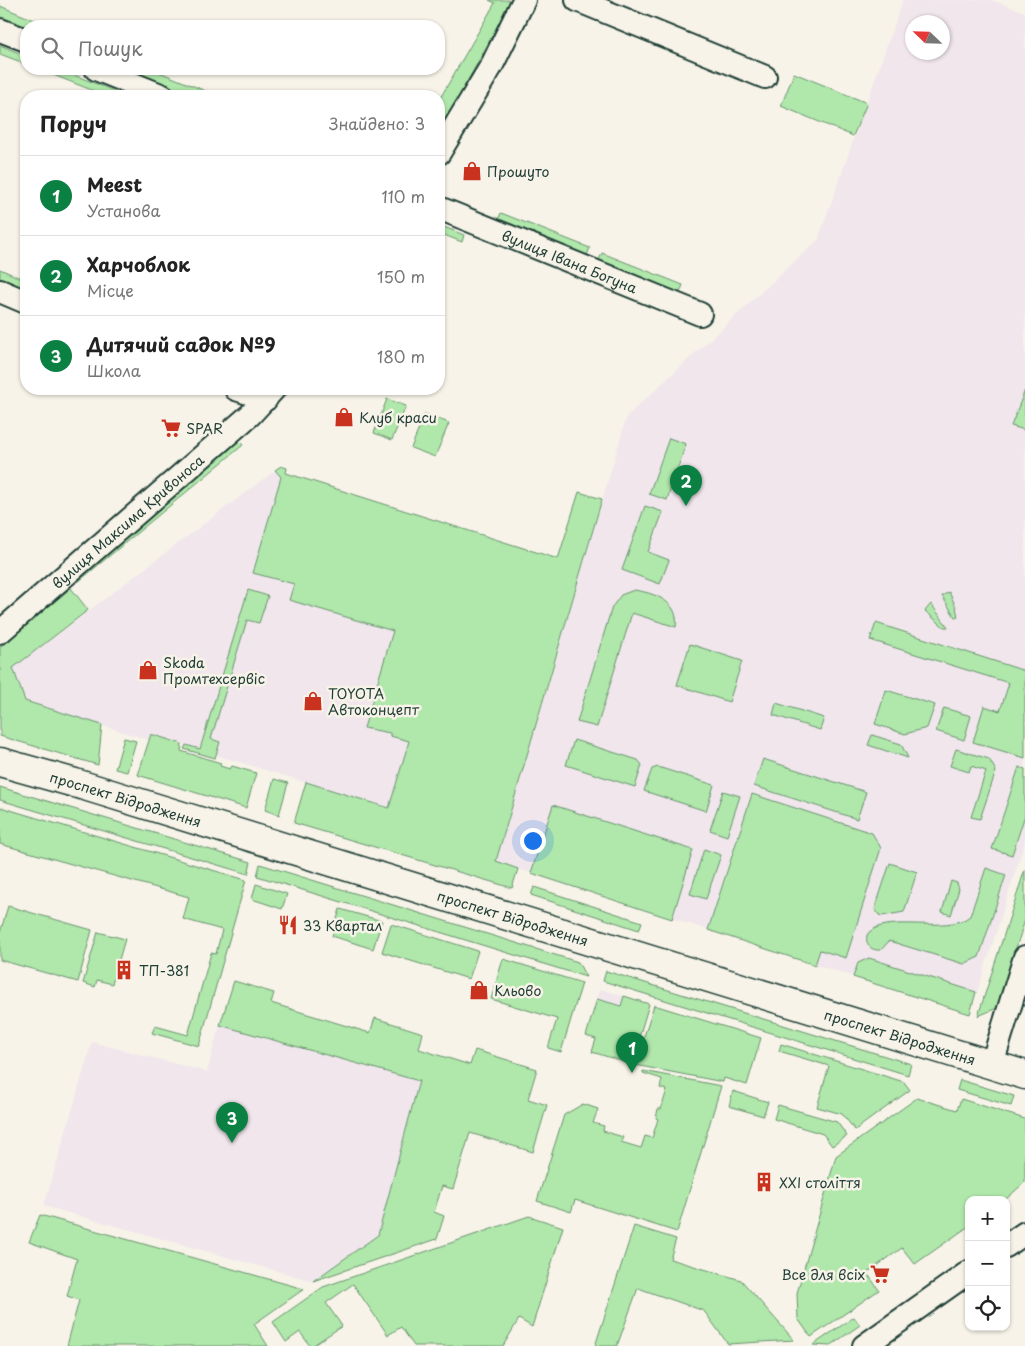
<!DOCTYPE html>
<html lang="uk">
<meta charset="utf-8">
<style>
:root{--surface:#fff;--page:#f2f2f2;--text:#222;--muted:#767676;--line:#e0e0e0;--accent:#0b8043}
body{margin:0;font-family:"Playpen Sans",sans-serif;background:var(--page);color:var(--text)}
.controls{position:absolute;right:15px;bottom:15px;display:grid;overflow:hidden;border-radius:10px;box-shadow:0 1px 4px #0004}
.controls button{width:45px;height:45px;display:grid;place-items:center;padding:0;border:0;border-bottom:1px solid var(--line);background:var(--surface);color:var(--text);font:25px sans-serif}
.compass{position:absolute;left:905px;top:15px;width:45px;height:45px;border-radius:50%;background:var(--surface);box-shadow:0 1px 4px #0004;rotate:293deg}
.you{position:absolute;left:532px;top:840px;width:18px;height:18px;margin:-12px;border:4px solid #fff;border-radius:50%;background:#1a73e8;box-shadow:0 0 0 8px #1a73e833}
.badge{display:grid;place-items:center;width:32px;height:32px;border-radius:50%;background:var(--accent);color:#fff;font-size:16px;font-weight:700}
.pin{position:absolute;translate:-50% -41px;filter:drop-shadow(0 1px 2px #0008)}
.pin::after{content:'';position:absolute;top:26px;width:18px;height:15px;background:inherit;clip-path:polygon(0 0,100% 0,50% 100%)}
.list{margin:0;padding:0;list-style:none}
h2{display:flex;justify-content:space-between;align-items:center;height:65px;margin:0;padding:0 20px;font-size:21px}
h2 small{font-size:16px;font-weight:400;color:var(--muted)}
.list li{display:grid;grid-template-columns:32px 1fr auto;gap:15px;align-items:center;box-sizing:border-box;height:80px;padding:0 20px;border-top:1px solid var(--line)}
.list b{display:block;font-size:19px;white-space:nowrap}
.list p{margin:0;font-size:16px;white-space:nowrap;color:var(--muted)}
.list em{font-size:16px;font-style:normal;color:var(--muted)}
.icon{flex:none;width:28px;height:28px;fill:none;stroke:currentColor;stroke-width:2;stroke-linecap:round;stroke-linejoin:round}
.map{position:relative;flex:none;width:1025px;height:1346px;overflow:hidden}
.search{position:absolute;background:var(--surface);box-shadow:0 1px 4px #0004;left:20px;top:20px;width:425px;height:55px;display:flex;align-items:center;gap:12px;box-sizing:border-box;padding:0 18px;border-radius:20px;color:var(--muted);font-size:19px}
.panel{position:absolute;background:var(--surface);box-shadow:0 1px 4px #0004;left:20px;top:90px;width:425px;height:305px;border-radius:20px}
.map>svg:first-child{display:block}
.built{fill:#f0e6ec;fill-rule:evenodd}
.green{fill:#b0e7aa;stroke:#68926f}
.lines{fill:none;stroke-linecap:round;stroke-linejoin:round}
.minor-casing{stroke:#1f3d34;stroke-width:26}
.major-casing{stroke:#1f3d34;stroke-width:31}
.minor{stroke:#f7f3e8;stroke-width:22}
.major{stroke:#f7f3e8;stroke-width:28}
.labels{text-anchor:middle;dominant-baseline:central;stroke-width:5;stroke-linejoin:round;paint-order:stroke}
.poi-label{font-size:14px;fill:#1f3d34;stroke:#f7f3e8;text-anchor:start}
.street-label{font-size:14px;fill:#1f3d34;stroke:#f7f3e8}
</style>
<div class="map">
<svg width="1025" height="1346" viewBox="0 0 1025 1346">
<rect width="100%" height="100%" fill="#f7f3e8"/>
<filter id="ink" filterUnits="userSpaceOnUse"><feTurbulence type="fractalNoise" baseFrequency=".02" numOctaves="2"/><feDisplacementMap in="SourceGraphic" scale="10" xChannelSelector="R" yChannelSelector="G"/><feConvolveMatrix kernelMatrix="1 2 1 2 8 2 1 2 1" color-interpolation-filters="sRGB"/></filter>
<g filter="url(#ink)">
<g class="built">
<path d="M903,0H991L1025,12V841L970,1014L496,862L627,416L818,240ZM912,22H942V52H912Z"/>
<path d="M281,466L287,468L286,473L472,532L389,808L151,735L149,740L25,701L13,668Z"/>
<path d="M600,989L624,996L621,1006L597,999Z"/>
<path d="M220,1025L419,1081L378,1235L313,1281L44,1206L92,1042L207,1072Z"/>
</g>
<g class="green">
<path d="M489,0H512L450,113L439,129V100L495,3Z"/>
<path d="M0,6L49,26H26V30L0,19Z"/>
<path d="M0,45L26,56V64L0,54Z"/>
<path d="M38,69H59L127,96H107Z"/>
<path d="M120,69H152L218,96H187Z"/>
<path d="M794,73L867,103L853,136L781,106Z"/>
<path d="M501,213L590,248L585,260L496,225Z"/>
<path d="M439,225L464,235L462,242L439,233Z"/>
<path d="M602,253L683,285L678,298L597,265Z"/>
<path d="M0,269L20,278L22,274L26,276V292L0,282Z"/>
<path d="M1025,390V430L1011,426Z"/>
<path d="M387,399L406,406L392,440L374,433Z"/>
<path d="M425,414L449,423L435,457L411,448Z"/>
<path d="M669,438L686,444L667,500L649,494Z"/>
<path d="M238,440L243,445L78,582L74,578Z"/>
<path d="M281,466L287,468L286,473L558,559L579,492L602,499L496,861L518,869L512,888L294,823L306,782L389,808L409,741L390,736V733L364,728L393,631L289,600L294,584L253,573L281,477L275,470Z"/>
<path d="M645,506L663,512L648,552L669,560L660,584L622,570Z"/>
<path d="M71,588L88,610L13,668L25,701L102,725L98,765L0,736V647Z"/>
<path d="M248,590L268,596L259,623L247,620L211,739L220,742L215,758L184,749L186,745L200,749Z"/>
<path d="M634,590C655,593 680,602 676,627L632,613L597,727L577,722L612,607L621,595Z"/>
<path d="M949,592L956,607L958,617H955L942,596Z"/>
<path d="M931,604L948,627H944L925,611Z"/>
<path d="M876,623L1025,671V758L973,742L984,706L1000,711L1009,683L870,640Z"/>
<path d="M690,644L742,661L729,702L677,685Z"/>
<path d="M886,690L935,705L927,728L905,734L875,724Z"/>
<path d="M776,703L824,718L820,730L773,715Z"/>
<path d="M944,708L971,716L964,740L936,731Z"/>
<path d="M151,734L182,744L181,751L221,763L220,766L230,769L232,766L256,773L246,808L138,775Z"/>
<path d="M872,735L901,744L908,758L868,745Z"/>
<path d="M124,738L136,741L127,772L115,769Z"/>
<path d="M574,740L638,760L642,765L635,787L566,765Z"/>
<path d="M956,749L989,759L996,771L980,819L971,817L986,771L971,766L969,772L950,766Z"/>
<path d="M763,759L866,792L857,819L754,786Z"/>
<path d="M658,767L714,785L706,811L644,791L652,769Z"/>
<path d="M1019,767L1025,769V815L1012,855L992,849Z"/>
<path d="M274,779L288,783L279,815L265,810Z"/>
<path d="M0,787L251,862L248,874L0,800Z"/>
<path d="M723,791L740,796L727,836L710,830Z"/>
<path d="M752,794L872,833L881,848L846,958L820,950L815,965L708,930Z"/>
<path d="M553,805L693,850L672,919L531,873Z"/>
<path d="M0,807L246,880L199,1046L152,1033L155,1026L188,1035L211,953L216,954L222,930L183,919L189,897L0,844Z"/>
<path d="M704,849L721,855L706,899L690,894Z"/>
<path d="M890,863L917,872L904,912L882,916L879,915L875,909Z"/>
<path d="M260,864L578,962L586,977L257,876Z"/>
<path d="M986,868L1006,875L979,957L964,964L889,941L881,950C871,951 865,945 867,935C882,912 948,935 970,916Z"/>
<path d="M1025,869V920L997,1008L978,1016Z"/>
<path d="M951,881L957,883L959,889L951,915L942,912Z"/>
<path d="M256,884L287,894L282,909L252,899Z"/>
<path d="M534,887L642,922L639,930L531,895Z"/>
<path d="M8,906L92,930L78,982L0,960V933Z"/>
<path d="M340,909L382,921L373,949L332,936Z"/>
<path d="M391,924L478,951L469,979L382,952Z"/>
<path d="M98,932L125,939L112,984L97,980L95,987L83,983Z"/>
<path d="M869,958L976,992L970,1014L853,977L858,963Z"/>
<path d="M503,959L582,983L561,1052L548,1048L557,1019L491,999Z"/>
<path d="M606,971L911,1064L908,1075L603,981Z"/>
<path d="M234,981L274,993L271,1003L370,1033L375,1018L423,1033L419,1049L470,1065L475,1050L537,1069L528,1099L547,1105L533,1152L470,1133L453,1189L442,1186L434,1212L444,1216L437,1239L313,1281L378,1235L419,1081L220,1025Z"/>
<path d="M624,996L649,1004L631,1064L592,1052L596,1039L586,1036L597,999L621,1006Z"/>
<path d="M654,1005L761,1038L747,1085L724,1078L723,1082L635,1065Z"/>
<path d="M781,1044L904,1082L910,1090L855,1130L842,1114L817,1107L829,1066L779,1051Z"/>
<path d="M643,1071L721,1086L677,1232L575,1200L571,1212L537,1201L564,1115L583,1104L598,1109L593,1123L604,1126L603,1131L623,1137L621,1142L641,1148L645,1136L652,1138L658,1119L656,1118L658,1109H661L667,1090L660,1088L662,1079L643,1073Z"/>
<path d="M960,1080L1014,1096L1011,1106L957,1090Z"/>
<path d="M733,1091L768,1102L763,1116L729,1106Z"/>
<path d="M917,1098L957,1110L961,1099L1025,1119V1182L1005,1200H969V1226L915,1264L902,1248L867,1273L879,1290L811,1337L798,1319L797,1293L836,1156Z"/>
<path d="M778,1105L837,1122L847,1136L832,1146L823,1134L774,1119Z"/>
<path d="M40,1215L304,1289L254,1324L268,1346H67L79,1300L67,1296L77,1259L29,1242Z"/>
<path d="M529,1216L563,1227L532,1327L519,1319L503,1346H414L401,1327L388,1335L353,1284L326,1303L342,1326L312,1346H310L300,1332L286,1342L273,1322L323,1287Z"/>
<path d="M634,1226L676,1239L670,1259L741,1280L794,1340L728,1344L704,1311L638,1288L617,1346H595Z"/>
<path d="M854,1317L860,1325L830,1346L813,1345Z"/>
</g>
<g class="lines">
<defs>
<g id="minor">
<path d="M577,0L765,77"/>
<path d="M0,30L26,40"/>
<path d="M96,69L163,96"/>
<path d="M439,153L492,65L524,0"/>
<path id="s1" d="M439,208L700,314"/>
<path d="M0,291L26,302"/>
<path d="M236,389L266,399"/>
<path id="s2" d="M0,632L250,415L274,389"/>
<path d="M992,1064L1025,957"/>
<path d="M1006,1246L1025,1233"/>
<path d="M864,1346L969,1272"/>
</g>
<g id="major">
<path id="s3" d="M0,762L75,783L1025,1075"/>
</g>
</defs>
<use href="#minor" class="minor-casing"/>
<use href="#major" class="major-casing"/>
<use href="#minor" class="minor"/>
<use href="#major" class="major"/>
</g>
</g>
<defs>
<symbol id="shop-bare" viewBox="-9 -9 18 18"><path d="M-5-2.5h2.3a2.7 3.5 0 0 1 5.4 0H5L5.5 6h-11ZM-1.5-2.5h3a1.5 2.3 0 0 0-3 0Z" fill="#c8321e" stroke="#f7f3e8" stroke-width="2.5" paint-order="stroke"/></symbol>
<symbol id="supermarket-bare" viewBox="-9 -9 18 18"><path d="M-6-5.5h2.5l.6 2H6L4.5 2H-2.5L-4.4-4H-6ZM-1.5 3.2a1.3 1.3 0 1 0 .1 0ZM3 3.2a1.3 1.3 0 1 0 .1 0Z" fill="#c8321e" stroke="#f7f3e8" stroke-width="2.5" paint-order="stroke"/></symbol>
<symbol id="restaurant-bare" viewBox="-9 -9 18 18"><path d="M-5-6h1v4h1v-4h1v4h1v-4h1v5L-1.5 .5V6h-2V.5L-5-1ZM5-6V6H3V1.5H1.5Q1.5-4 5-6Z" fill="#c8321e" stroke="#f7f3e8" stroke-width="2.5" paint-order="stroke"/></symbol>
<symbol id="building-bare" viewBox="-9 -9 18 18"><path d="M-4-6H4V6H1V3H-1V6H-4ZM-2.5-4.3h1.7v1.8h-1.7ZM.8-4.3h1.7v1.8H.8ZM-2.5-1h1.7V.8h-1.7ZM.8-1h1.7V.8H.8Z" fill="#c8321e" stroke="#f7f3e8" stroke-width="2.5" paint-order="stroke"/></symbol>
</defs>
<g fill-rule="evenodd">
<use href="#shop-bare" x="458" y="157" width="28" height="28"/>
<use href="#shop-bare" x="330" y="403" width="28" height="28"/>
<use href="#supermarket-bare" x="157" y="414" width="28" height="28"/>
<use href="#shop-bare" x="134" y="656" width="28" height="28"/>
<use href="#shop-bare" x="299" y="687" width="28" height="28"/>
<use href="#restaurant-bare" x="274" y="911" width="28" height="28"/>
<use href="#building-bare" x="110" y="956" width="28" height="28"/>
<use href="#shop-bare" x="465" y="976" width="28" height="28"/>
<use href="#building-bare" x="750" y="1168" width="28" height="28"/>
<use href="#supermarket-bare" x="866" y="1260" width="28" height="28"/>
</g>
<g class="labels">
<g class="poi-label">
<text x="487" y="171">Прошуто</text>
<text x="359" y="417">Клуб краси</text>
<text x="186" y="428">SPAR</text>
<text x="163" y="662">Skoda<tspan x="163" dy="16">Промтехсервіс</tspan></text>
<text x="328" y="693">TOYOTA<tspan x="328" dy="16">Автоконцепт</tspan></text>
<text x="303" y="925">33 Квартал</text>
<text x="139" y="970">ТП-381</text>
<text x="494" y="990">Кльово</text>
<text x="779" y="1182">ХХІ століття</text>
<text x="865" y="1274" text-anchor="end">Все для всіх</text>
</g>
<g class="street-label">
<text stroke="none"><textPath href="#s1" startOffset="141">вулиця Івана Богуна</textPath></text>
<text stroke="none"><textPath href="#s2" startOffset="169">вулиця Максима Кривоноса</textPath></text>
<text stroke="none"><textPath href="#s3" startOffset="131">проспект Відродження</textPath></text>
<text stroke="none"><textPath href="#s3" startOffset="536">проспект Відродження</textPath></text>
<text stroke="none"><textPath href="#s3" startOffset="941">проспект Відродження</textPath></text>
</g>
</g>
</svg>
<div class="controls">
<button>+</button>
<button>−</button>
<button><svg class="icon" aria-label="locate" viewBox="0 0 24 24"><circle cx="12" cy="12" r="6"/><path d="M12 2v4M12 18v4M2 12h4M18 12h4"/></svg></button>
</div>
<svg class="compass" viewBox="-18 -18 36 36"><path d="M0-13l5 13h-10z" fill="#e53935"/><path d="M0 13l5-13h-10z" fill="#767676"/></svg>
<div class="you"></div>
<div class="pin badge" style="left:632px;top:1073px">1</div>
<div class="pin badge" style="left:686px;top:506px">2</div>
<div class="pin badge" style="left:232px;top:1143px">3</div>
<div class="search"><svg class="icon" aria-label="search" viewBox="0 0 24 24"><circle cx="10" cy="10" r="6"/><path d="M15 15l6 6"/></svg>Пошук</div>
<section class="panel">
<h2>Поруч<small>Знайдено: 3</small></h2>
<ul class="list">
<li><span class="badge">1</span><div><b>Meest</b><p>Установа</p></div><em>110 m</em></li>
<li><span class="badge">2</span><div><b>Харчоблок</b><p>Місце</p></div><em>150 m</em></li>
<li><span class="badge">3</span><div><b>Дитячий садок №9</b><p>Школа</p></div><em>180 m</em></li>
</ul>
</section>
</div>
